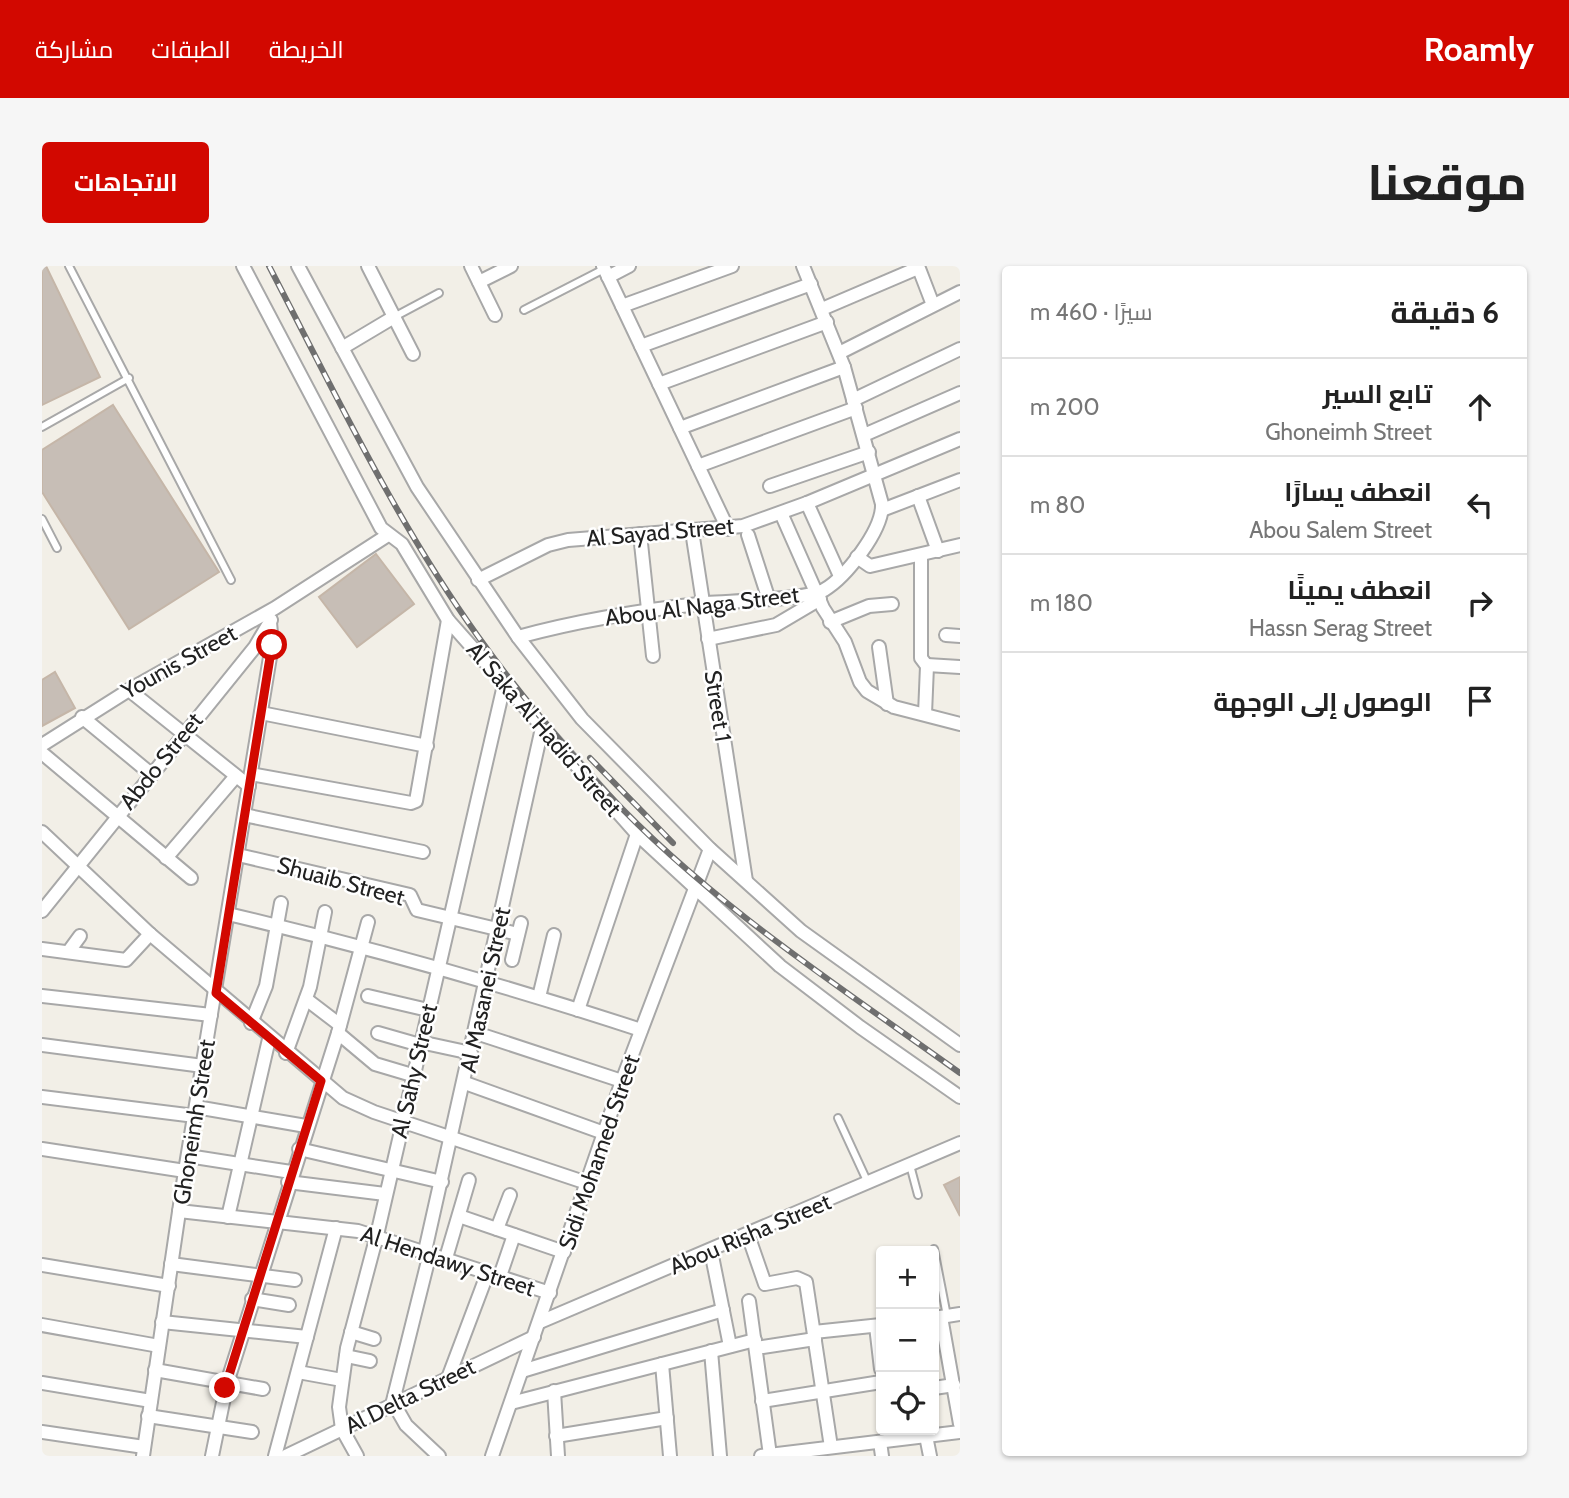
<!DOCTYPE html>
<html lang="ar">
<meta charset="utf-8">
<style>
:root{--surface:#fff;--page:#f6f6f6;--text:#222;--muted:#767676;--line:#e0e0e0;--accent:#d20800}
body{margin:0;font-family:Cabin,Cairo,sans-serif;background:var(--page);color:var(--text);direction:rtl}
.controls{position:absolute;right:21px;bottom:21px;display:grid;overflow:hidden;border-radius:7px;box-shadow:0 2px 5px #0004}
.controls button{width:63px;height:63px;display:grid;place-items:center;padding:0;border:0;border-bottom:2px solid var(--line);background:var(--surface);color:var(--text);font:35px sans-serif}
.stop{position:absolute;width:21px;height:21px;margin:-16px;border:5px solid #d20800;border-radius:50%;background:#fff}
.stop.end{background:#d20800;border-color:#fff;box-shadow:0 2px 7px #0008}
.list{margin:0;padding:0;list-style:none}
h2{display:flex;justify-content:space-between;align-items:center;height:91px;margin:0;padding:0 28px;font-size:30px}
h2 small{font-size:23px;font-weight:400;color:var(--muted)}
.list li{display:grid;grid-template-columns:46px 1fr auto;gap:21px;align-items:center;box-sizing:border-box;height:98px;padding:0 28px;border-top:2px solid var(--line)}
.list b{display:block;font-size:26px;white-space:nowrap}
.list p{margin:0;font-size:23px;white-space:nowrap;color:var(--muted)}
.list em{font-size:23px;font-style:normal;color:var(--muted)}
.icon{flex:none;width:38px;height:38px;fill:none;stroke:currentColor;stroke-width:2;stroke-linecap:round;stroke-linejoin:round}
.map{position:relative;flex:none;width:918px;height:1190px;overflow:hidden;direction:ltr;border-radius:7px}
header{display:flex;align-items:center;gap:42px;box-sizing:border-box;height:98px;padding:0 35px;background:var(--accent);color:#fff}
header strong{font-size:33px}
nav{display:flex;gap:38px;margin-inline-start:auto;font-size:24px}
.intro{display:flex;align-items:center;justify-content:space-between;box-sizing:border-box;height:168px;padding:0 42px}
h1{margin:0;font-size:49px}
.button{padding:18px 32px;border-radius:7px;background:var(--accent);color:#fff;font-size:24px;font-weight:700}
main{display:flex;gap:42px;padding:0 42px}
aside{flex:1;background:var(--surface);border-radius:7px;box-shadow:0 2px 5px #0004}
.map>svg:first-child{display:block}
.building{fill:#c7beb6;stroke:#c5b6a8;stroke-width:2}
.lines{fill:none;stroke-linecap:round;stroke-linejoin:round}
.service-casing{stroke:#a8a8a8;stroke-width:10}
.minor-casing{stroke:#a8a8a8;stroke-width:16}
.service{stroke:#fff;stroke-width:6}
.minor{stroke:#fff;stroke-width:12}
.rail-casing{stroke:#6f6f6f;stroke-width:6}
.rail{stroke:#fff;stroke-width:3.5;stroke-dasharray:10;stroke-linecap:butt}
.route{stroke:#d20800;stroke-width:9}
.labels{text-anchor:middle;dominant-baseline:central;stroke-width:5;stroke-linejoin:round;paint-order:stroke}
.street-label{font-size:23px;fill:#212121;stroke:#fff}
</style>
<header>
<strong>Roamly</strong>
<nav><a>الخريطة</a><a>الطبقات</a><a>مشاركة</a></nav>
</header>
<div class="intro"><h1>موقعنا</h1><a class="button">الاتجاهات</a></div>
<main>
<aside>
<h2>6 دقيقة<small>سيرًا · 460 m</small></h2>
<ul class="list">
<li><svg class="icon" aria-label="ahead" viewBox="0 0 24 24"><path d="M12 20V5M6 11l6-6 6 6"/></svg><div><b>تابع السير</b><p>Ghoneimh Street</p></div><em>200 m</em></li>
<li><svg class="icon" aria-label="left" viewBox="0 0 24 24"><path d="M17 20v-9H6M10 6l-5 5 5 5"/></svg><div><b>انعطف يسارًا</b><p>Abou Salem Street</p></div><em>80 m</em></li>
<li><svg class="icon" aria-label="right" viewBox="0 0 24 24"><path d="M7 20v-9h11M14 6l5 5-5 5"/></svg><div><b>انعطف يمينًا</b><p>Hassn Serag Street</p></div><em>180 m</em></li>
<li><svg class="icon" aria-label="arrive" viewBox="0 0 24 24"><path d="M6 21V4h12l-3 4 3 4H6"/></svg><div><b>الوصول إلى الوجهة</b></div></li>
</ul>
</aside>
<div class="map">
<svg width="918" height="1190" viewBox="0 0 918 1190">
<rect width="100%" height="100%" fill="#f2efe7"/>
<g class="building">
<path d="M0,0H4L58,111L0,139Z"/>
<path d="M71,139L177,306L87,363L0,226V184Z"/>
<path d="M334,288L372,338L315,381L277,331Z"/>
<path d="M13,406L33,442L0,460V414Z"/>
<path d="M918,911V950L902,919Z"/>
</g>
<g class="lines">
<defs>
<g id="service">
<path d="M27,0L189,314"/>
<path d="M482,44L562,3"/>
<path d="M352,51L397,27"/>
<path d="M0,161L87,112"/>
<path d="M0,253L15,282"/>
<path d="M796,852L826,917"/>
<path d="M868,899L876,929"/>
<path d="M892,983L905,1050"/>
</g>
<g id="minor">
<path d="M201,0L339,262L360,278L406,354L595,568L738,700L818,761L918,831"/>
<path d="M256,0L375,221L476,371L540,453L668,583L759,665L918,779"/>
<path d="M326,0L371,88"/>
<path d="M429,0L453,49"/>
<path d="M561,0L686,263"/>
<path d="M876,0L891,39"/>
<path d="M566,11L587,0"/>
<path d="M437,16L469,0"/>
<path d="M580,40L690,0"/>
<path d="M780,43L876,2"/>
<path d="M599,80L769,18"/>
<path d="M300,82L352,51"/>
<path d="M797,87L918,26"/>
<path d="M617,118L785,56"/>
<path d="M811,134L918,83"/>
<path d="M638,162L802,101"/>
<path d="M822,169L918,127"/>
<path d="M656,200L814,142"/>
<path d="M728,220L827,186"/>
<path d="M876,230L896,285"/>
<path d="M765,237L798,310"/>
<path d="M840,244L918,214"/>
<path d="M739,247L781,342L803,376L818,416L825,425L852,441L918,458"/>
<path d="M650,265L704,615"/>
<path d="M598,268L611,390"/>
<path d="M706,269L726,331"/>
<path d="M879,289V392L885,400L883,448"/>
<path d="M815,291L828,300L918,279"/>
<path d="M436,314L506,279L526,274L701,260L765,237L918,173"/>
<path d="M788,356L827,340L850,338"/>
<path d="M904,369L918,370"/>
<path d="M476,371C538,354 601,344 665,337C689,335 764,334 782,324C804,311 841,264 840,238L802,101L761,0"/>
<path d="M666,373L734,359L778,333"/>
<path d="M837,381L845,438"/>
<path d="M885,399L918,401"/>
<path d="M87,424L207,520"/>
<path d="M219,447L385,480"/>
<path d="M40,451L109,508"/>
<path d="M0,479L87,424L233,342L346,269"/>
<path d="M0,487L149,612"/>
<path d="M209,508L369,537L374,535L406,354"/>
<path d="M202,549L381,586"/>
<path d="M0,566L108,668L301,832L332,846L545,917"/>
<path d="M196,589L368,629L375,644L476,668"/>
<path d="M124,592L194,510"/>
<path d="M0,645L213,381L229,354"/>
<path d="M186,648C326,681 462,719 599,764"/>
<path d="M0,683L84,694L108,668"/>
<path d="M27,685L38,670"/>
<path d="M470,694L479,657"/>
<path d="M0,730L169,749"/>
<path d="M326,730L386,744"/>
<path d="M497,731L512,669"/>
<path d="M264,733L298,759"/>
<path d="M536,744L595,568"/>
<path d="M209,757L224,720L239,637"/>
<path d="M296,767L333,798L370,809"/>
<path d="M336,767L378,779"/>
<path d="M434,767L580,815"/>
<path d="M378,776L429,787"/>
<path d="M0,779L161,800"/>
<path d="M244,787L268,721L283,646"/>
<path d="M423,817L562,867"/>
<path d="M0,831L153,850"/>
<path d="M154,841L264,860"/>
<path d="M0,883L143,905"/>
<path d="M257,883L400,916"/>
<path d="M146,890L249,906"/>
<path d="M246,916L343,928"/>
<path d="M137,945L316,965L508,1027"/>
<path d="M417,950L522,986"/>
<path d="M186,951L227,773"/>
<path d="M455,963L468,929"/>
<path d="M706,969L723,1018L755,1012L764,1016L789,1181"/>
<path d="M383,985L500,462"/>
<path d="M669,985L688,1080"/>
<path d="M404,992L427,914"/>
<path d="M129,998L253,1014"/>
<path d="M0,999L127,1020"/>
<path d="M458,1010L472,969"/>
<path d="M210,1033L247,1039"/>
<path d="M707,1035L728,1189"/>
<path d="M899,1051L918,1158"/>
<path d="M892,1052L918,1048"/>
<path d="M120,1056L265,1071"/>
<path d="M498,1056L918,877"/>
<path d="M0,1059L117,1080"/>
<path d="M834,1060L839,1103"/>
<path d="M309,1066L332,1073"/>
<path d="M772,1066L839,1059"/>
<path d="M714,1082L773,1073"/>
<path d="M669,1085L678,1190"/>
<path d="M304,1090L328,1095"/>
<path d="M620,1098L628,1190"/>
<path d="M113,1104L221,1123"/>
<path d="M480,1105L681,1044"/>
<path d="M256,1106L300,1114"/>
<path d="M406,1112L446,1006"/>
<path d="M0,1117L109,1135"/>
<path d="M892,1122L912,1119"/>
<path d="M512,1125L516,1190"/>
<path d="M720,1135L839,1116"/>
<path d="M469,1137L713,1074"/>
<path d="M352,1138L364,1159L397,1190"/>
<path d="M350,1139L388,987"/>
<path d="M106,1150L210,1166"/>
<path d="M0,1166L102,1181"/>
<path d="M514,1170L625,1152"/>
<path d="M884,1170L888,1190"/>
<path d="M838,1176L840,1190"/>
<path d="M101,1190L143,905L230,379L228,356"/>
<path d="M170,1190L185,1117L296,767L326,656"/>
<path d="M233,1190L294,962"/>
<path d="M244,1190L492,1071"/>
<path d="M315,1190L300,1163L297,1141L305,1082L335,969L462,419"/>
<path d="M450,1190L580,815L668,583"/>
<path d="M719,1190L918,1166"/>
</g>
</defs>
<use href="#service" class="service-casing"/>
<use href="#minor" class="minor-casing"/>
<use href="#service" class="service"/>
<use href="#minor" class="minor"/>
<defs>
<g id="rail">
<path d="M227,0C292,125 353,254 435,369C474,424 520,478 566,528C668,637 797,720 918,807"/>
<path d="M548,492L631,577"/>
</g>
</defs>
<use href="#rail" class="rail-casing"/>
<use href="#rail" class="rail"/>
</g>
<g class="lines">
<path class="route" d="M183,1122L279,815L174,727L230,379"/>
</g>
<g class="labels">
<g class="street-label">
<text transform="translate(618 266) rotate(-5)">Al Sayad Street</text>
<text transform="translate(660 340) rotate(-7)">Abou Al Naga Street</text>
<text transform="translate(137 396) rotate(-29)">Younis Street</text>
<text transform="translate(676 440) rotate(81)">Street 1</text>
<text transform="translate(502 463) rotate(49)">Al Saka Al Hadid Street</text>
<text transform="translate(119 495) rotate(-51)">Abdo Street</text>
<text transform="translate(299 615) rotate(15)">Shuaib Street</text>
<text transform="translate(443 724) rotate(-78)">Al Masanei Street</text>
<text transform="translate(372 805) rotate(-77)">Al Sahy Street</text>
<text transform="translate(152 856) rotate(-81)">Ghoneimh Street</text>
<text transform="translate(557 886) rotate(-71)">Sidi Mohamed Street</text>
<text transform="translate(708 968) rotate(-23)">Abou Risha Street</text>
<text transform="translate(406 995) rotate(18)">Al Hendawy Street</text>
<text transform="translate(368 1130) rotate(-26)">Al Delta Street</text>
</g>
</g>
</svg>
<div class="controls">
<button>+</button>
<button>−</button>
<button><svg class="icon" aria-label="locate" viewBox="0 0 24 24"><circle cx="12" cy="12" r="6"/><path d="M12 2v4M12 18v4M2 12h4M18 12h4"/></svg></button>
</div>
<div class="stop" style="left:230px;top:379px"></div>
<div class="stop end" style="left:183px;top:1122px"></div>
</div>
</main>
